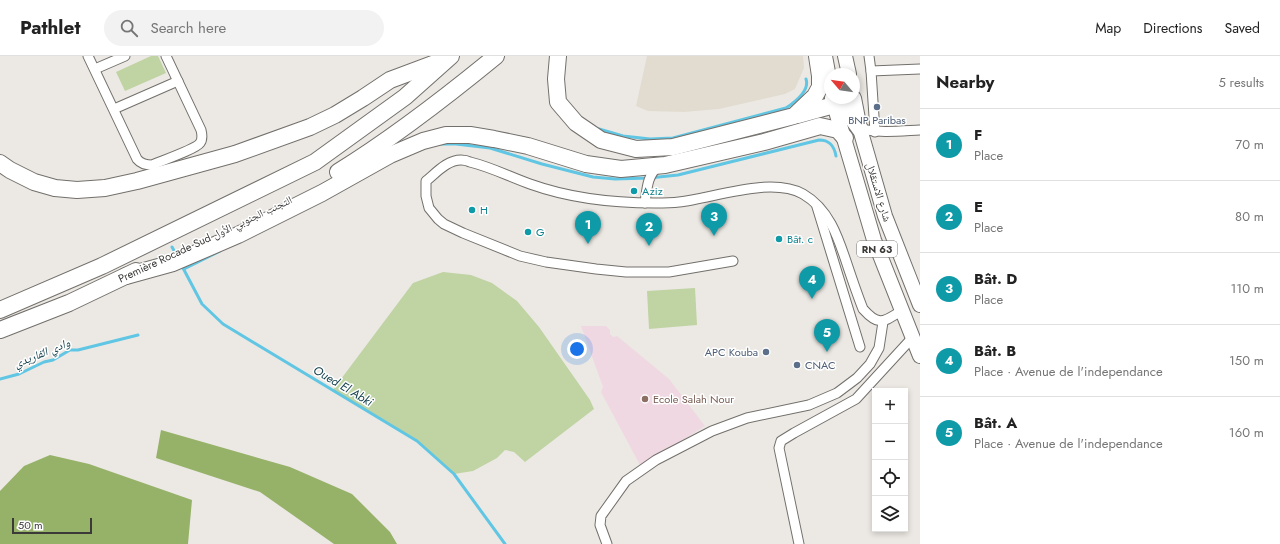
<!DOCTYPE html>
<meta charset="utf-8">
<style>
:root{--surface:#fff;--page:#f2f2f2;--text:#222;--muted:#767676;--line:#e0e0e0;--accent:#4b42b9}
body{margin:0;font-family:Jost,"Noto Naskh Arabic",sans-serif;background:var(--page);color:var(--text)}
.controls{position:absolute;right:12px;bottom:12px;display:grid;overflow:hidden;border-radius:0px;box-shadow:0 2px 6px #0003}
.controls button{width:36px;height:36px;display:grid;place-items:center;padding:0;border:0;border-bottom:1px solid var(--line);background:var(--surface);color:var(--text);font:20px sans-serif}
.compass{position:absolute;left:824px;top:12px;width:36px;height:36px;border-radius:50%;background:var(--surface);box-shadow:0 2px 6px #0003;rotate:299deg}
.scale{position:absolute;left:12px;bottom:10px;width:80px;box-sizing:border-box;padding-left:4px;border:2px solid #3b3a38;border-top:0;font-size:11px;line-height:14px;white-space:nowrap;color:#3b3a38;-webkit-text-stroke:3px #fff;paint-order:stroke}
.you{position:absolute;left:577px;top:293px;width:14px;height:14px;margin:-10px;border:3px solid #fff;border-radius:50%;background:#1a73e8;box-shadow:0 0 0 6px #1a73e833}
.badge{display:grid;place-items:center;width:26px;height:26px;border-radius:50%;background:var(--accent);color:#fff;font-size:13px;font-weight:700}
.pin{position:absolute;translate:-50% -33px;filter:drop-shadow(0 1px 2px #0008)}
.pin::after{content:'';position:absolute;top:21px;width:14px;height:12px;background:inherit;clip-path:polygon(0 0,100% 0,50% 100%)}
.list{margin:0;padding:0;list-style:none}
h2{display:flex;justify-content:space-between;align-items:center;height:52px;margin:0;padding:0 16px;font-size:17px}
h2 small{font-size:13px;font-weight:400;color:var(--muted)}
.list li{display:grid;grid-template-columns:26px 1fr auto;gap:12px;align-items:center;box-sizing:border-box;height:72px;padding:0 16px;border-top:1px solid var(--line)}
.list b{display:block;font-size:15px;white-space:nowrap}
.list p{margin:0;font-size:13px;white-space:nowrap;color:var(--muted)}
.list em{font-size:13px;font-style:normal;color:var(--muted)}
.icon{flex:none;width:22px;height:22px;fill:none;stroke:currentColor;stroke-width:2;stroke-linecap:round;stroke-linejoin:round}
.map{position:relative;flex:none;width:920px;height:488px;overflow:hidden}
header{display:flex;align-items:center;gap:24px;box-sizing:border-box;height:56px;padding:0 20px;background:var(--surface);border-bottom:1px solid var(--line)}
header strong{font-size:19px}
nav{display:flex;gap:22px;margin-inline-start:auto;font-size:14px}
.search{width:280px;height:36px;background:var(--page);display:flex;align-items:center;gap:10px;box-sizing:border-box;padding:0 14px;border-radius:22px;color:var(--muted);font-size:15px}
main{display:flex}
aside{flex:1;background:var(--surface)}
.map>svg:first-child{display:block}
.built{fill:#e2dcd0}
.education{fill:#f0d8e3}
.green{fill:#bfd3a3}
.forest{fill:#96b269}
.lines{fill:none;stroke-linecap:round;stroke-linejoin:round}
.stream{stroke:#60c6e3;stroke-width:3}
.street-casing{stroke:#73706c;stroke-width:11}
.primary-casing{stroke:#73706c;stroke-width:16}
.highway-casing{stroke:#73706c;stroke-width:18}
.street{stroke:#fff;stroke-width:9}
.primary{stroke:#fff;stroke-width:14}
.highway{stroke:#fff;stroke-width:16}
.service-dot{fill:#5c6f8a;stroke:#fff;stroke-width:1.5}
.culture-dot{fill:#0f9aa8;stroke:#fff;stroke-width:1.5}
.education-dot{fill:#8d6e63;stroke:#fff;stroke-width:1.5}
.labels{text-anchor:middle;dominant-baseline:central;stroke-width:3;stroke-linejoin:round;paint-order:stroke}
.shield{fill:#fff;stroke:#767574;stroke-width:1}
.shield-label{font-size:10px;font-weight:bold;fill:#3b3a38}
.service-label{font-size:11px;fill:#4e5e75;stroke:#fff}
.culture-label{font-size:11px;fill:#0d838f;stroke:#fff;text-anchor:start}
.street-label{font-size:11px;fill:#3b3a38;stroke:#fff}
.education-label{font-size:11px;fill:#785e54;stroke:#fff;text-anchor:start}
.water-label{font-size:12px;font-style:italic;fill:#0e3d4a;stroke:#fff}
</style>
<header>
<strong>Pathlet</strong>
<div class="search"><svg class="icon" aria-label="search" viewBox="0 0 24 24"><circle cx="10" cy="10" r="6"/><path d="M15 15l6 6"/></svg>Search here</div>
<nav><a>Map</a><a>Directions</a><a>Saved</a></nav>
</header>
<main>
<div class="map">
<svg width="920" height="488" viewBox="0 0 920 488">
<rect width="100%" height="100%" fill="#ece9e4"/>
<path class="built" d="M647,0H803L804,12L795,33L785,38L719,53L684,56L648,55L636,50Z"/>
<path class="education" d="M581,270H606L610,274V278L613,281L617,280L669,323L705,370L641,411L601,336L603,331Z"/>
<g class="green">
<path d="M151,0H158L166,17L125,35L116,16Z"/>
<path d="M443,216L471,219L492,227L517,245L539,271L590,344L594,353L525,406L514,396L505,394L497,402L473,415L454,418L417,385L332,335L413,227Z"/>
<path d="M695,232L697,269L649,273L647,235Z"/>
</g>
<g class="forest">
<path d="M161,374L290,411L352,438L390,476L397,488H334L260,436L156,402Z"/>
<path d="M50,399L89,408L192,444L188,488H0V435L24,410Z"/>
</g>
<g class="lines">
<g class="stream">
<path d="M599,73L623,80L650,83L673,82L786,52C795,46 810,35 806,23"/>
<path d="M440,88H456L490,92L542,108L593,121L615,123L649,122L678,119L819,84C829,84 834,89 836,100"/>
<path d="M172,191L177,200"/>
<path d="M183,212L202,248L223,268L417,385L454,418L505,488"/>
<path d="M184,213L220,195"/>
<path d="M0,323L19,318L44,306L53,304L70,294H78L138,279"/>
</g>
<defs>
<g id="street">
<path d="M88,0L137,103C141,108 146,109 152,109C161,105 196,93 200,87C203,83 202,78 201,74L166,0"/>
<path d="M869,0L871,15L875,76"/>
<path d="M95,13L125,0"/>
<path d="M871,15L920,13"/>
<path d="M114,53L178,25"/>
<path d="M860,73C881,77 899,75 920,74"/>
<path d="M645,147C647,133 647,119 659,110"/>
<path d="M817,151L860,291"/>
<path d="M733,205L669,216H626L596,213L546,206L520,200L463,177L444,168L438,163L429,152L426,140V125C436,117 447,104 461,104C464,104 468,105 470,106C491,111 510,121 530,128C569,142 613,147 655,147C663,147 671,147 679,146C714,142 771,120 803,138C829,153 838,181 847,208C852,223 857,238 863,253C880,272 884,265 903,254"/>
<path d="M607,488L600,469L601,460L626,425L656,404L712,375L747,362L809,349L837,337L857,322L870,308L879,292L883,266"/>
<path d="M799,488L779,392L781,385L794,377L856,343L913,281"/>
</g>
<g id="primary">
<path d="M825,0L830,27"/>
<path d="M845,0L849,18"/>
<path d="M832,42L874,184L920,300"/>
<path d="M854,42L860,73L885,160L920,249"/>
</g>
<g id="highway">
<path d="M558,0L556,23L558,46L576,67L601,84L636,93L673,91L794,60L815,40L820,31V20L817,0"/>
<path d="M798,59L834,49L847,55L860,73"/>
<path d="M0,107L10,114L34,126L55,132L77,134L105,132L137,125L235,98L310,71L335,59L363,42L390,24L438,6"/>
<path d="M338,116C393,82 446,41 496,0"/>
<path d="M126,220L173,207L238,179L322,137L390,99L423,85L446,79H470L494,83L528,90L586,108L621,113L665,109L764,86L820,70L838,74L845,82"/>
<path d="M0,254L102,210L315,106L405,41L451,0"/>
<path d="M0,274L69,247L136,215"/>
</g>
</defs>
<use href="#street" class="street-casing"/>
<use href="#primary" class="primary-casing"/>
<use href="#highway" class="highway-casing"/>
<use href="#street" class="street"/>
<use href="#primary" class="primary"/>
<use href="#highway" class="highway"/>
</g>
<g class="service-dot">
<circle cx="877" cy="51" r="4"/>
<circle cx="766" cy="296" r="4"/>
<circle cx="797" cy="309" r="4"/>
</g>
<g class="culture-dot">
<circle cx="634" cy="135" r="4"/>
<circle cx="472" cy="154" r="4"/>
<circle cx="528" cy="176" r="4"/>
<circle cx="779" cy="183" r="4"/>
</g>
<circle class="education-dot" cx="645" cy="343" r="4"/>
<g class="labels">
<rect class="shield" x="857" y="185" width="40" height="16" rx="3"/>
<g class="shield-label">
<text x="877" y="193">RN 63</text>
</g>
<g class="service-label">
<text x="877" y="64">BNP Paribas</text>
<text x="758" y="296" text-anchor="end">APC Kouba</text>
<text x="805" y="309" text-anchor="start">CNAC</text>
</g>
<g class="culture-label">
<text x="642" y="135">Aziz</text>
<text x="480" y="154">H</text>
<text x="536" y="176">G</text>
<text x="787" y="183">Bât. c</text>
</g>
<g class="street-label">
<text transform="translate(879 136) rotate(73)">شارع الاستقلال</text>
<text transform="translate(205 183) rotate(-25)">Première Rocade Sud التجنب الجنوبي الأول</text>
</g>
<g class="education-label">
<text x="653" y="343">Ecole Salah Nour</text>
</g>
<g class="water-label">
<text transform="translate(42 297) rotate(-22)">وادي القاريدي</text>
<text transform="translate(343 330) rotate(31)">Oued El Abki</text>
</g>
</g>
</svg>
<div class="controls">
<button>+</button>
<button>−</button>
<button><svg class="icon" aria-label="locate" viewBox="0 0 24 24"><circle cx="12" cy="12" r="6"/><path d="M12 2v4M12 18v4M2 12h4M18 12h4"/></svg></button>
<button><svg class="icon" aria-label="layers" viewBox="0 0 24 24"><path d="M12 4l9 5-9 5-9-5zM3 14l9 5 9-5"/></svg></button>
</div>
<svg class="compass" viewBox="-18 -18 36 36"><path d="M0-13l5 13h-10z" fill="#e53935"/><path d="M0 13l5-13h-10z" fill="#767676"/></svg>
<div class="scale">50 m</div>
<div class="you"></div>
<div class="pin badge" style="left:588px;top:188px;background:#0f9aa8">1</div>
<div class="pin badge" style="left:649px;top:190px;background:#0f9aa8">2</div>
<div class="pin badge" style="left:714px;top:180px;background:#0f9aa8">3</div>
<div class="pin badge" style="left:812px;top:243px;background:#0f9aa8">4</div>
<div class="pin badge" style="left:827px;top:296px;background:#0f9aa8">5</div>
</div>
<aside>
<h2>Nearby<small>5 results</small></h2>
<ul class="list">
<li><span class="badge" style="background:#0f9aa8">1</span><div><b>F</b><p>Place</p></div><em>70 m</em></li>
<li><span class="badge" style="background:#0f9aa8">2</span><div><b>E</b><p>Place</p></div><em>80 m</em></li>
<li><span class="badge" style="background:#0f9aa8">3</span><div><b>Bât. D</b><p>Place</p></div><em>110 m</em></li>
<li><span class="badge" style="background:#0f9aa8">4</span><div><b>Bât. B</b><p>Place · Avenue de l'independance</p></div><em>150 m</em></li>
<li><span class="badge" style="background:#0f9aa8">5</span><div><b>Bât. A</b><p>Place · Avenue de l'independance</p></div><em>160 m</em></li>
</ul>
</aside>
</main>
